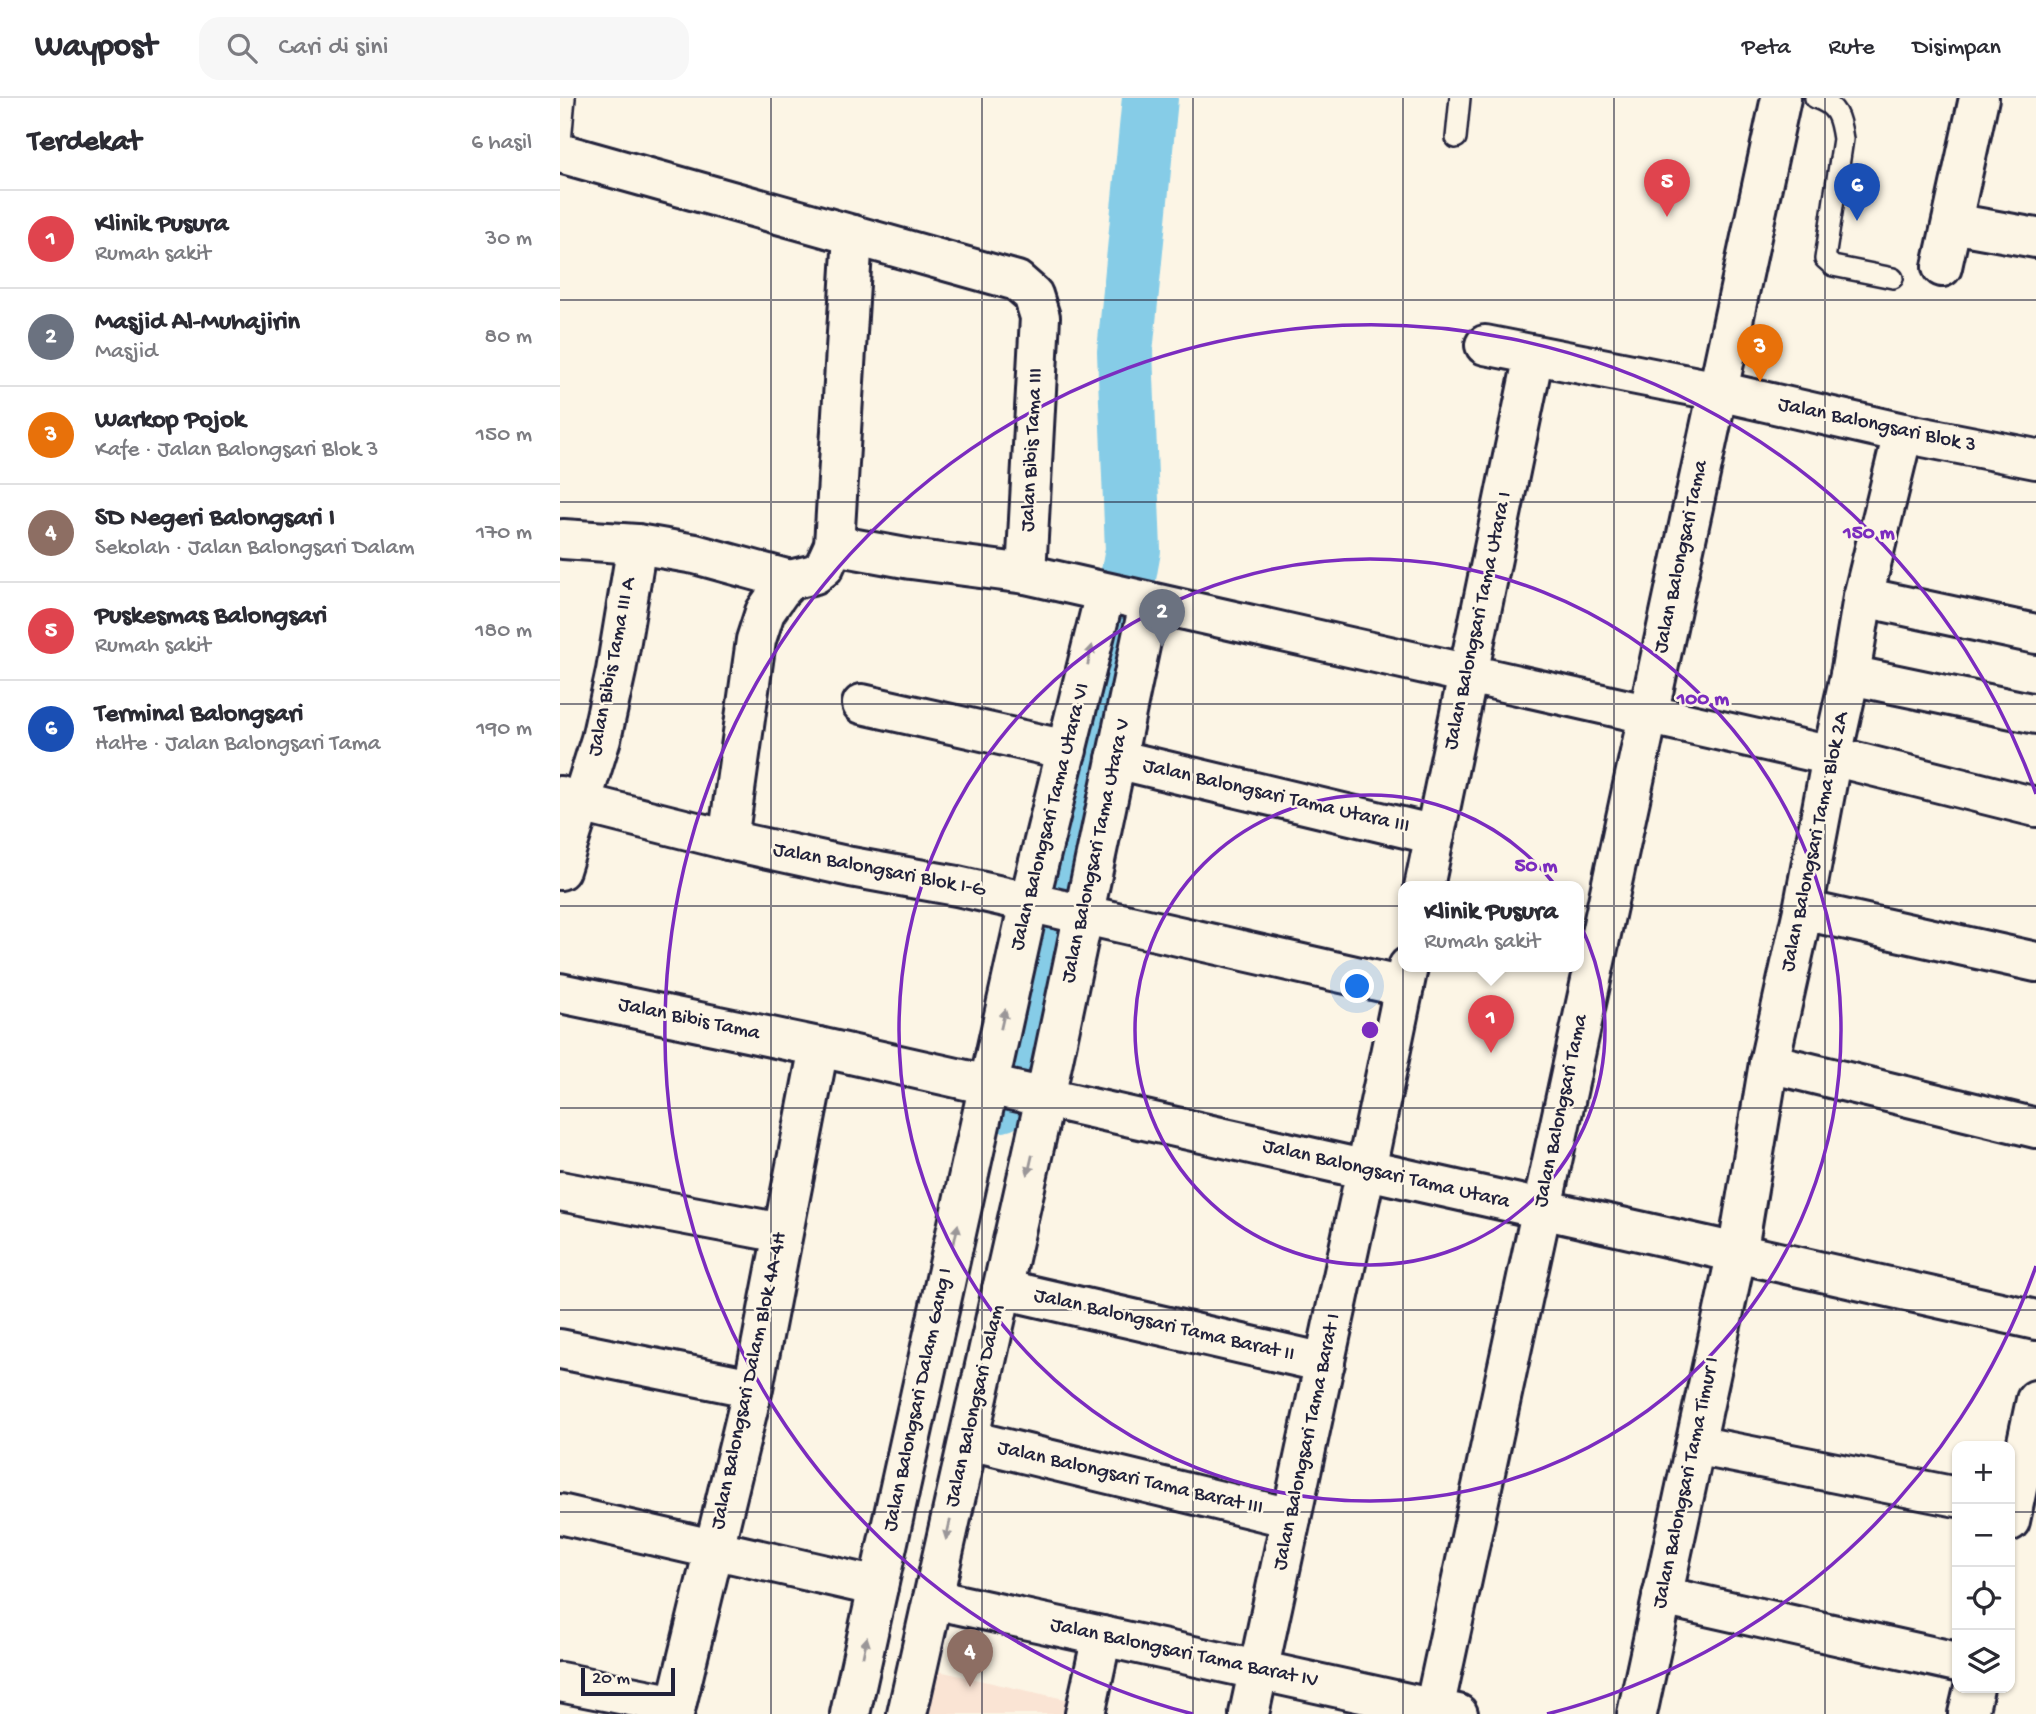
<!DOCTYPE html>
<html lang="id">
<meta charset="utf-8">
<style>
:root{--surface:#fff;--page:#f7f7f7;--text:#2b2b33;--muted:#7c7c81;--line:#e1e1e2;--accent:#c8321e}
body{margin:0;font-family:"Gochi Hand",sans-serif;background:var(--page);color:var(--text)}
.controls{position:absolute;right:21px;bottom:21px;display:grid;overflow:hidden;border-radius:14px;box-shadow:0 2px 5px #0004}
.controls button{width:63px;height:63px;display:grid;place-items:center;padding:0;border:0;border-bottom:2px solid var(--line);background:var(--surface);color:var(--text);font:35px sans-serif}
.scale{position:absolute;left:21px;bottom:18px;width:94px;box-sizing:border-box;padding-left:7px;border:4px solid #22223b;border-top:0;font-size:19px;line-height:24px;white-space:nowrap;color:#22223b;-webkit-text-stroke:5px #fcf5e5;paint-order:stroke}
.you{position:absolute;left:798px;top:889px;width:24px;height:24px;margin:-18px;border:5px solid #fff;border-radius:50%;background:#1a73e8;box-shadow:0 0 0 10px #1a73e833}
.badge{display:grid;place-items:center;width:46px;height:46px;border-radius:50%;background:var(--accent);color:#fff;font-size:23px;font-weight:700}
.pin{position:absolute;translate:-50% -58px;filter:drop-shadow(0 2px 4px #0008)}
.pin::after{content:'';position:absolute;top:37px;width:24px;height:21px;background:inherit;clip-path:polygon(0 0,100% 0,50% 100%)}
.popup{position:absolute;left:838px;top:783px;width:186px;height:91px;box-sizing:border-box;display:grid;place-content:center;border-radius:14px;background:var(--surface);filter:drop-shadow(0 2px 5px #0005);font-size:23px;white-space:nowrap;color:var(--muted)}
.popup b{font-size:26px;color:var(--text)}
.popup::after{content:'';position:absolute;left:50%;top:100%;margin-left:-14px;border:14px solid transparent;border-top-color:var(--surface)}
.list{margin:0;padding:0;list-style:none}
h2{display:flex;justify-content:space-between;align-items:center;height:91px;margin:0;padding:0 28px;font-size:30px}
h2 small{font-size:23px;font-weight:400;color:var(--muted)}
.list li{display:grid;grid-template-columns:46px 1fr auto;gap:21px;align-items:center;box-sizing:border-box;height:98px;padding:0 28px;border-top:2px solid var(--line)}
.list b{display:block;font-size:26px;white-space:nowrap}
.list p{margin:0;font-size:23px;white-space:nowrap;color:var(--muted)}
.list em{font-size:23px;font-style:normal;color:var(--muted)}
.icon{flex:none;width:38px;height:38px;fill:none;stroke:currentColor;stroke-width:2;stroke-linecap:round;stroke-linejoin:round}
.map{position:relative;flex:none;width:1476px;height:1616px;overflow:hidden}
header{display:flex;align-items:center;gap:42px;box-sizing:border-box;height:98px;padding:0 35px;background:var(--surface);border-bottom:2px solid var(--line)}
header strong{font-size:33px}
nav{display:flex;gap:38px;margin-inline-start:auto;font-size:24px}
.search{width:490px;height:63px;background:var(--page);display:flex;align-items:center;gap:18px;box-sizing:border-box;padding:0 24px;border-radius:21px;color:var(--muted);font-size:26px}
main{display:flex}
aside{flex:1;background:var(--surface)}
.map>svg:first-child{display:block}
.built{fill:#fae4d4}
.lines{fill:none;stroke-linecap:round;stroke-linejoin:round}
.river{stroke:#86cce7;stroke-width:56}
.service-casing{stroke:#22223b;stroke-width:24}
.minor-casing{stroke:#22223b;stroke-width:44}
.tertiary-casing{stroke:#22223b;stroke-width:44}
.service{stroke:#fcf5e5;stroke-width:19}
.minor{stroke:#fcf5e5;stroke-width:38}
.tertiary{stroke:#fcf5e5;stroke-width:38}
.oneway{fill:#9a9698}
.grid{fill:none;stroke:#22223b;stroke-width:2;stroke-opacity:0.55}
.ring{fill:none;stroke:#7b2cbf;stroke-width:3.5}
.labels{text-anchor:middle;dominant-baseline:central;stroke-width:5;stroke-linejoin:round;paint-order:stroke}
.street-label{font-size:21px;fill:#22223b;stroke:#fcf5e5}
.centre{fill:#7b2cbf;stroke:#fcf5e5;stroke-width:3.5}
.ring-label{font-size:21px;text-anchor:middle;font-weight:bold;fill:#7b2cbf;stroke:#fcf5e5;stroke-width:5;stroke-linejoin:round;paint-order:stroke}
</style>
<header>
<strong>Waypost</strong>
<div class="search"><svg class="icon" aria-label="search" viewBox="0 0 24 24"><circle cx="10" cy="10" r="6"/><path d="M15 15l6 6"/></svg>Cari di sini</div>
<nav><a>Peta</a><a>Rute</a><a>Disimpan</a></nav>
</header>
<main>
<aside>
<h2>Terdekat<small>6 hasil</small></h2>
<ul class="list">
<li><span class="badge" style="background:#e0444e">1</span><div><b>Klinik Pusura</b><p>Rumah sakit</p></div><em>30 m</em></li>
<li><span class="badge" style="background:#6b7280">2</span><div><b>Masjid Al-Muhajirin</b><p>Masjid</p></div><em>80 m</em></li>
<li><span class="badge" style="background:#e8710a">3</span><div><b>Warkop Pojok</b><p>Kafe · Jalan Balongsari Blok 3</p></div><em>150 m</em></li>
<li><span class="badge" style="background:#8d6e63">4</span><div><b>SD Negeri Balongsari I</b><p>Sekolah · Jalan Balongsari Dalam</p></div><em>170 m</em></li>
<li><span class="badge" style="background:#e0444e">5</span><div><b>Puskesmas Balongsari</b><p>Rumah sakit</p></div><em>180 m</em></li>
<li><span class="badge" style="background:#1a4fb4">6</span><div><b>Terminal Balongsari</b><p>Halte · Jalan Balongsari Tama</p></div><em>190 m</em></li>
</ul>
</aside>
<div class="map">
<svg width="1476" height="1616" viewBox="0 0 1476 1616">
<rect width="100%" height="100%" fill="#fcf5e5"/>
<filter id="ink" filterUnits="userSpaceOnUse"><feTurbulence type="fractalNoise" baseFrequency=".0143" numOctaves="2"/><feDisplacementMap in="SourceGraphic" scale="14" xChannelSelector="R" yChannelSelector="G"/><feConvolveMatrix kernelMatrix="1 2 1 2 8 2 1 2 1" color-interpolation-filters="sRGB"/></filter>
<g filter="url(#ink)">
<path class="built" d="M374,1572L527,1606L524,1616H364Z"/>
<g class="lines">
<path class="river" d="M441,1006L452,961L492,826L494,801L554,557L573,452L565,254L590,0"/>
<defs>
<g id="service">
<path d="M1255,0C1277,7 1280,20 1283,41L1265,161L1273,168L1333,180"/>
<path d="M896,40L900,0"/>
<path d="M0,55L5,0"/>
</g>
<g id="minor">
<path d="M0,55L457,183L473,197L480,219L466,476"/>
<path d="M1392,125L1476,140"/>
<path d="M1382,169L1419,0"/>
<path d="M925,247L1158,293L1343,335L1476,361"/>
<path d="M3,441L77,446L135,456L230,482"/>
<path d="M274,447L351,461L466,476L1272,658L1476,709"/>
<path d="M1303,499L1476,536"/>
<path d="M1290,577L1476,616"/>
<path d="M302,606L507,652"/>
<path d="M556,661L875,737"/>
<path d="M0,698L21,705L168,742L291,769L397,788L844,889"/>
<path d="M168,742L196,542L205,514L219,494L230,482L255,476L264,469L274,447L293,137"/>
<path d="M0,772L41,641L56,573L77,446"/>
<path d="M864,789L974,257"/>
<path d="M1243,812L1476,864"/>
<path d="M0,895L259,949L1476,1222"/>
<path d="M1209,965L1476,1030"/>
<path d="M0,1093L222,1135"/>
<path d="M442,1191L765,1265"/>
<path d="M0,1251L193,1290"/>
<path d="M409,1342L731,1420"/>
<path d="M1135,1347L1397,1399"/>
<path d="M0,1416L318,1489"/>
<path d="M1450,1423L1476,1302"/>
<path d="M1102,1498L1397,1564"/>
<path d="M373,1501L898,1616"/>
<path d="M0,1584L116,1607"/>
<path d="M114,1616L193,1290L259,949"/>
<path d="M290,1616L469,804L545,495"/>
<path d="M347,1616L485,1000L589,505"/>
<path d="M525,1616L542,1538"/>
<path d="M689,1616L806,1072L848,869"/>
<path d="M1077,1616L1180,1139L1209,965L1243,812L1272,658L1290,577L1303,499L1343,335"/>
<path d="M1408,1616L1414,1590"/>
</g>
<path id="tertiary" d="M873,1616L1221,0"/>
</defs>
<use href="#service" class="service-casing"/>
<use href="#minor" class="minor-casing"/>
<use href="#tertiary" class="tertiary-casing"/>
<use href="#service" class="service"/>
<use href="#minor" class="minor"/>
<use href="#tertiary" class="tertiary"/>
</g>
<defs><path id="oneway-solid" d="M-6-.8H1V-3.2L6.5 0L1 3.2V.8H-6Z" transform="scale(1.75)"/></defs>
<g class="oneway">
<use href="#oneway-solid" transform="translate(530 557) rotate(-77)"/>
<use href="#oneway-solid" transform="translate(443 921) rotate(-77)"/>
<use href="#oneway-solid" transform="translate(470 1067) rotate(103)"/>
<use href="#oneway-solid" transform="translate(396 1136) rotate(-78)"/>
<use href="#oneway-solid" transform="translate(388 1432) rotate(103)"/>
<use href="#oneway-solid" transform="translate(305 1549) rotate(-78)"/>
</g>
</g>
<path class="grid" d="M211,0V1616M422,0V1616M633,0V1616M843,0V1616M1054,0V1616M1265,0V1616M0,202H1476M0,404H1476M0,606H1476M0,808H1476M0,1010H1476M0,1212H1476M0,1414H1397M1450,1414H1476"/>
<g class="ring">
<circle cx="810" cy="932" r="235"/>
<circle cx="810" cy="932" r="471"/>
<path d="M1476 1168A706 706 0 0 1 987 1616M633 1616A706 706 0 1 1 1476 696"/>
</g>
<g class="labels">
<g class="street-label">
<text transform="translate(1317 328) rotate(12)">Jalan Balongsari Blok 3</text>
<text transform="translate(473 352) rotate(-87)">Jalan Bibis Tama III</text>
<text transform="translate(1122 459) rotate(-78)">Jalan Balongsari Tama</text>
<text transform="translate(919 523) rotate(-78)">Jalan Balongsari Tama Utara I</text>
<text transform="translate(53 569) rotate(-79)">Jalan Bibis Tama III A</text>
<text transform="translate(716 699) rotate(13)">Jalan Balongsari Tama Utara III</text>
<text transform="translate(491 719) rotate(-76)">Jalan Balongsari Tama Utara VI</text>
<text transform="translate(1256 744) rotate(-78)">Jalan Balongsari Tama Blok 2A</text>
<text transform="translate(537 753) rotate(-78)">Jalan Balongsari Tama Utara V</text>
<text transform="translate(319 773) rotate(11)">Jalan Balongsari Blok I-G</text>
<text transform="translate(129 922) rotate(12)">Jalan Bibis Tama</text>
<text transform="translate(1002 1013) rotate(-78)">Jalan Balongsari Tama</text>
<text transform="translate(826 1077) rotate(13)">Jalan Balongsari Tama Utara</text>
<text transform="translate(604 1228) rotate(13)">Jalan Balongsari Tama Barat II</text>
<text transform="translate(190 1283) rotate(-78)">Jalan Balongsari Dalam Blok 4A-4H</text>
<text transform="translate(359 1302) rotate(-78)">Jalan Balongsari Dalam Gang I</text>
<text transform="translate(416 1308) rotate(-77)">Jalan Balongsari Dalam</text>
<text transform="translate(748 1344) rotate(-78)">Jalan Balongsari Tama Barat I</text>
<text transform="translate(570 1381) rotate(13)">Jalan Balongsari Tama Barat III</text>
<text transform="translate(1127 1385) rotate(-78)">Jalan Balongsari Tama Timur I</text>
<text transform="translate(624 1556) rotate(12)">Jalan Balongsari Tama Barat IV</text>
</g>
</g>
<circle cx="810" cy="932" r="10" class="centre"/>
<g class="ring-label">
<text x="1309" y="440">150 m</text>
<text x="1143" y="606">100 m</text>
<text x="976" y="773">50 m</text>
</g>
</svg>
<div class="controls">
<button>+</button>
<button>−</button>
<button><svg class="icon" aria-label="locate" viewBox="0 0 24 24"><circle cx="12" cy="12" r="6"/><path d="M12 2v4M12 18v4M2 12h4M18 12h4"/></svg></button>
<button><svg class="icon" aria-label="layers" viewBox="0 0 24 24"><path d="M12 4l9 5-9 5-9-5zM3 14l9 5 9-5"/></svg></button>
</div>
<div class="scale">20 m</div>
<div class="you"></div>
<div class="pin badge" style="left:931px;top:955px;background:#e0444e">1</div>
<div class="popup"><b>Klinik Pusura</b>Rumah sakit</div>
<div class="pin badge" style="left:602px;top:549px;background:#6b7280">2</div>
<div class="pin badge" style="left:1200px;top:284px;background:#e8710a">3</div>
<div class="pin badge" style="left:410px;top:1589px;background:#8d6e63">4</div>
<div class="pin badge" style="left:1107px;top:119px;background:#e0444e">5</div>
<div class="pin badge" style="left:1297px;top:123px;background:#1a4fb4">6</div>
</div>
</main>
